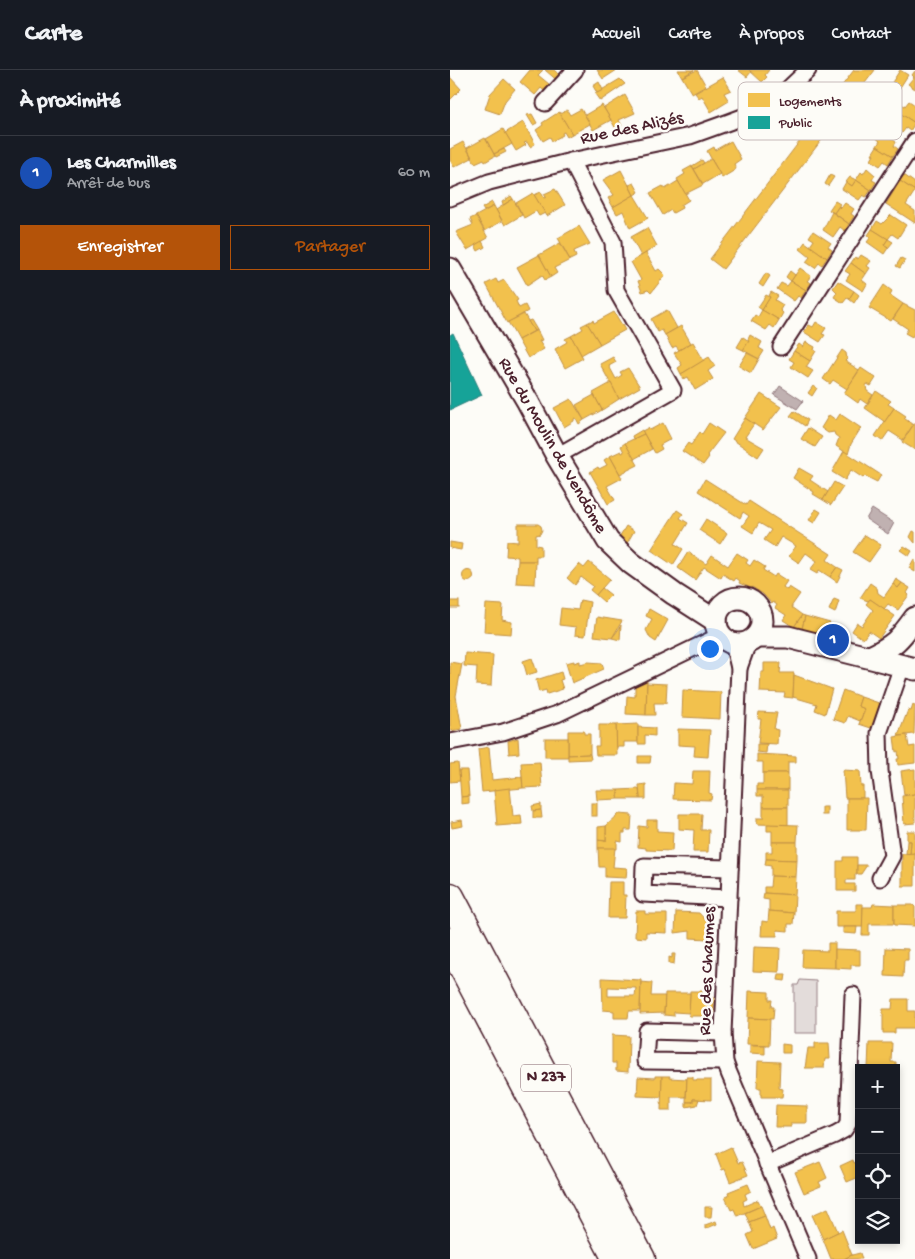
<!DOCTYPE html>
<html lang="fr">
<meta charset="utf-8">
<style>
:root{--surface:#171b24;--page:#242831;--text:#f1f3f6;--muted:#9ea1a6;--line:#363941;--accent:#b45309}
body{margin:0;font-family:"Gochi Hand",sans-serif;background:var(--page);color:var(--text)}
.controls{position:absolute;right:15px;bottom:15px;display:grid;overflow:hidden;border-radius:0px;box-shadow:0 2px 8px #0003}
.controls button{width:45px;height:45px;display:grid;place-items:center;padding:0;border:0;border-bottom:1px solid var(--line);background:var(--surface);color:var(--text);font:25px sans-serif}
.you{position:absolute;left:259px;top:578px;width:18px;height:18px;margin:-12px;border:4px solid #fff;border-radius:50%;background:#1a73e8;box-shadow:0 0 0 8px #1a73e833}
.badge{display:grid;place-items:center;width:32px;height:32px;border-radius:50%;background:var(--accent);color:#fff;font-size:16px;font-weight:700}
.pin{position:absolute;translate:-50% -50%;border:2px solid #fff;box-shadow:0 1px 5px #0006}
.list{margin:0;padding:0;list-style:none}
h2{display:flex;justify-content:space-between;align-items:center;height:65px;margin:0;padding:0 20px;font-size:21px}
h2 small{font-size:16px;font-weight:400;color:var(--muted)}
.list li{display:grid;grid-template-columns:32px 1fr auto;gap:15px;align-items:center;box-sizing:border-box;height:75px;padding:0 20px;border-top:1px solid var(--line)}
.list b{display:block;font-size:19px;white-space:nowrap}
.list p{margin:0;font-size:16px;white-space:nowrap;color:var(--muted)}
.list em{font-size:16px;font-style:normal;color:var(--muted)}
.actions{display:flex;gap:10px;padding:15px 20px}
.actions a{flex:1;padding:11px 0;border:1px solid var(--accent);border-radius:0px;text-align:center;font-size:18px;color:var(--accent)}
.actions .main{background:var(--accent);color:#fff}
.icon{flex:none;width:28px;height:28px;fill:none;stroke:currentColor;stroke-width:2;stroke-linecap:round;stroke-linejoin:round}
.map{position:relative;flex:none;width:465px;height:1189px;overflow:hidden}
header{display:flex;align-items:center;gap:30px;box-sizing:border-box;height:70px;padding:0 25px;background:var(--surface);border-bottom:1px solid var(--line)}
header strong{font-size:24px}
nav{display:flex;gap:28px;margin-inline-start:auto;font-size:18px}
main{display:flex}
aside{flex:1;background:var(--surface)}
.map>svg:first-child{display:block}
.green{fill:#e3dcda;stroke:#967e82}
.water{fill:#c0b1b1;stroke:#91777b}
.homes{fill:#f2c14e;stroke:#c09044;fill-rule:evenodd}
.public{fill:#17a398;stroke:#267b77}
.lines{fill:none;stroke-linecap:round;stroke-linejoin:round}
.street-casing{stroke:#4a1f2b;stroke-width:19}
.secondary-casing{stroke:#4a1f2b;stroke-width:25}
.highway-casing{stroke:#4a1f2b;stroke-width:31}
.street{stroke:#fdfcf7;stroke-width:15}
.secondary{stroke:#fdfcf7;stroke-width:21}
.highway{stroke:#fdfcf7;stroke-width:28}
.labels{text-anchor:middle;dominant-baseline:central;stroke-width:5;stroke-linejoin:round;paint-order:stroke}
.shield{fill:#fdfcf7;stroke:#806168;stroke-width:1}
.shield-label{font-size:16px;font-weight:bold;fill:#4a1f2b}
.street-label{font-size:18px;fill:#4a1f2b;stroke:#fdfcf7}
.key{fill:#fdfcf7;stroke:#c7baba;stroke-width:1}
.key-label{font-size:14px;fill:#4a1f2b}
</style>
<header>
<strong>Carte</strong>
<nav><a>Accueil</a><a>Carte</a><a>À propos</a><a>Contact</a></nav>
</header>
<main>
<aside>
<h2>À proximité<small></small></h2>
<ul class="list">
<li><span class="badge" style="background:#1a4fb4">1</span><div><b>Les Charmilles</b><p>Arrêt de bus</p></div><em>60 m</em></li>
</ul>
<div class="actions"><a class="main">Enregistrer</a><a>Partager</a></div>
</aside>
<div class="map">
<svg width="465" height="1189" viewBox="0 0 465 1189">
<rect width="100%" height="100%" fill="#fdfcf7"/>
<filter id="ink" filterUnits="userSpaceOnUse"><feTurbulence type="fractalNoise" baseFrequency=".02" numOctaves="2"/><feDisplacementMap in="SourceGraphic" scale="10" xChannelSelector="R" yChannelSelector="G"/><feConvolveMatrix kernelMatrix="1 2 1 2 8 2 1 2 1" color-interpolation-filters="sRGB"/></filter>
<g filter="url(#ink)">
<path class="green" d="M350,910L366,911V963H344V915H348Z"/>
<g class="water">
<path d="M330,316L353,331L347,339L324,325Z"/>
<path d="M422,439L444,453L438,464L416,449Z"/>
</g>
<g class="homes">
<path d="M80,0H93L88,5L105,19L99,25L91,18L85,25L70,12Z"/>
<path d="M95,0H104L114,9L110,13Z"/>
<path d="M147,0H167L153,9Z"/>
<path d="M228,0H244L232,7Z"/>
<path d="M247,0L256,16L242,24L232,7Z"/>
<path d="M288,0H299L301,2L297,7Z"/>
<path d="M299,0H319L315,5L317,7L312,12Z"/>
<path d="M404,0H425L273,199L260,189Z"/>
<path d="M450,0L458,5L449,19L441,14Z"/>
<path d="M465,1V19L458,14L464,7L462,5Z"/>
<path d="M0,7L11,19L0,30Z"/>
<path d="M273,7L281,20L274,23L279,31L261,42L252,26L249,28L245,23Z"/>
<path d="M54,9L65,19L55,31L50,44L35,39L40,24Z"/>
<path d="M170,9L175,14L150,31L145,24Z"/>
<path d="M149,12L153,20L147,23L143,16Z"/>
<path d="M175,25L185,43L169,50L172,56L166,59L154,38Z"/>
<path d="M459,31L465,35L464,42L465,43V53L448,42L453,35L455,36Z"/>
<path d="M152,35L161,50L143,60L135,45Z"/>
<path d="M131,39L140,54L122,64L110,44L117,40L120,45Z"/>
<path d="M109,42L122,64L117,67L114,62L112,63L113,65L102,71L100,67L93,71L86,60L93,55L92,53Z"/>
<path d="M448,42L465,53L460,61L456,58L452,63L443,57L446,52L443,50Z"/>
<path d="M82,44L87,53L83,55L77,45Z"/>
<path d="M73,52L85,74L80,77L77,72L74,73L76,75L66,81L55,63Z"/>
<path d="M53,59L62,74L44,84L36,69Z"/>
<path d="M430,60L446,72L444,76L448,79L443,86L427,76L430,71L425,67Z"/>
<path d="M35,68L45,86L35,92L34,89L25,93L17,78Z"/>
<path d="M281,71L291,89L284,94L286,98L285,100L272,108L257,81L264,77L265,80Z"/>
<path d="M13,72L22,88L4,97L0,90V79Z"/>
<path d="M427,76L443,86L438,94L434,91L430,96L421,90L424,85L422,84Z"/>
<path d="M54,79L56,82L46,87L44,84Z"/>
<path d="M261,89L270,104L253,114L244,99Z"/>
<path d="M252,90L254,93L244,99L242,96Z"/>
<path d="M242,96L253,115L235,124L227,109L235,104L233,101Z"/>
<path d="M417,98L425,105L422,110L426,112L421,120L406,110L411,102L413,104Z"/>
<path d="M171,100L184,125L163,137L158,128L164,125L153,110Z"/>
<path d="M380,105L384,107L378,116L375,114Z"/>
<path d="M454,105L465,113V121L450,111Z"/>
<path d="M400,107L406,110L402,116L396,112Z"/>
<path d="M406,110L421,120L416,127L413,125L409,130L392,119L396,112L402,116Z"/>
<path d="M228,111L239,130L231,135L232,138L223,143L221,140L213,145L200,123L213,116L215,119Z"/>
<path d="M450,111L465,121L456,135L465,141V153L436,134Z"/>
<path d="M184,113L189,122L184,125L179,115Z"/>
<path d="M105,119L115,135L97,146L84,125L91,122L94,128L96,127L94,124Z"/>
<path d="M83,123L95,143L89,146L86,141L74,148L66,133Z"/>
<path d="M184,125L198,148L180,158L173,141L167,144L163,137Z"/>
<path d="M61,126L63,129L53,135L52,132Z"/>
<path d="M63,129L72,145L55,155L46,140Z"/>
<path d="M385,131L390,134L384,143L379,140Z"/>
<path d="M42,132L44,136L34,141L32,138Z"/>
<path d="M395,133L404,139L401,144L404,146L399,154L384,143L389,136L391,138Z"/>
<path d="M44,136L52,151L35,161L26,146Z"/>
<path d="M382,142L399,154L395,161L390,157L383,167L373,160Z"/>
<path d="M441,145L456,155L448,168L442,164L438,169L422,159L427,151L432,154Z"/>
<path d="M26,146L38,168L17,180L6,162L23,155L20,149Z"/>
<path d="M129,156L140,174L124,181L126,187L120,190L108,168Z"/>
<path d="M197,158L207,176L191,186L181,167Z"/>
<path d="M422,159L438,169L434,175L438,178L434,184L417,172L421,167L418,165Z"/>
<path d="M363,161L381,173L378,177L382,180L377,188L360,176L364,170L359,167Z"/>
<path d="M438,169L443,172L438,178L434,175Z"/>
<path d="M32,171L35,177L28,181L25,175Z"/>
<path d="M355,172L377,188L372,195L369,193L365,198L356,192L360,187L350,179Z"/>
<path d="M110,173L120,190L104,198L107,203L101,207L89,185Z"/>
<path d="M196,183L206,201L209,199L215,205L201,223L198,220L192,222L188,211L191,210L181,192Z"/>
<path d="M89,185L101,207L95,210L92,205L77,215L67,197Z"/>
<path d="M411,185L421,191L417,196L420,198L416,204L401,193L405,187L408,189Z"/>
<path d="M451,188L455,190L450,198L446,196Z"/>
<path d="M401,193L416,204L412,210L417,214L413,221L396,210L400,204L395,201Z"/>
<path d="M350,198L361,206L357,211L361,213L356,220L341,211Z"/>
<path d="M340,201L345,205L341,211L336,207Z"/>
<path d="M316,203L320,206L313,217L309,214Z"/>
<path d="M46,209L48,213L54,210L68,230L66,231L69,238L75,235L78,241L57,253L36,214Z"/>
<path d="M341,211L356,220L351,228L348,226L344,231L327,219L331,213L337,216Z"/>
<path d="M388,211L404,221L399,229L397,228L393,233L384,227L387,222L383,218Z"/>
<path d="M434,215L442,221L440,225L453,234L441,251L419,238Z"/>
<path d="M404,221L409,225L404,233L399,229Z"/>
<path d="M321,222L328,226L325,230L333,235L330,240L333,243L329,250L312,240L320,227L319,226Z"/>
<path d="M316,225L320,227L312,240L308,237Z"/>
<path d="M453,234L465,240V262L462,267L455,263L458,259L443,249Z"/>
<path d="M217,240L227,258L215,265L212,260L208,262L201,249Z"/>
<path d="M312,240L329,250L324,258L320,255L316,260L301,251L305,245L308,247Z"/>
<path d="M164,242L175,260L150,274L137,253L143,250L144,253Z"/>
<path d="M74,244L84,261L68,270L58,252Z"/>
<path d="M81,250L87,260L84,261L78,251Z"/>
<path d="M366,252L376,258L372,264L375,265L370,272L354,262L359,255L363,257Z"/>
<path d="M137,253L150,274L131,285L121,266L133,259L131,256Z"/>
<path d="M231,256L241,273L229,280L226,276L222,278L215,265Z"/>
<path d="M87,260L92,270L89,271L94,279L78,288L68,270Z"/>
<path d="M300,265L312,272L309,278L314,281L309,289L293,280Z"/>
<path d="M121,266L133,288L115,298L105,279L117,272L115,269Z"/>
<path d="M293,267L299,271L293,280L287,277Z"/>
<path d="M243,272L254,291L231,304L228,298L232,295L224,283Z"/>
<path d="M356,272L365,277L364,280L366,281L360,291L344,281L349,274L353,277Z"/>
<path d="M392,280L396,283L397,289L395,291L409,300L397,319L383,310L380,314L373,309Z"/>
<path d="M344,281L360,291L356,297L363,301L358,308L341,297L344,292L339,289Z"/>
<path d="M297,283L309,289L301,303L289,296Z"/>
<path d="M163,287L166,292L159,296L166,309L172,305L170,302L178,298L190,317L169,329L150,294Z"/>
<path d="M259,287L265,296L258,301L263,309L245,320L238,307L234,309L231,304Z"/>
<path d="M411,298L426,308L421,316L417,314L416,316L417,321L423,325L417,334L410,329L408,333L394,323Z"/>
<path d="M161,313L169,329L152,340L143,323Z"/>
<path d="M363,316L367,318L362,326L358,323Z"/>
<path d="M426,321L441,331L438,334L444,338L435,352L415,338Z"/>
<path d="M311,324L331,337L313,360L295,348Z"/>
<path d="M144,325L152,340L134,350L126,335Z"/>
<path d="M121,329L134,350L129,354L126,348L124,349V351L114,357L104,338Z"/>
<path d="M444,338L456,346L454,348L463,355L453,370L439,361L432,371L425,366Z"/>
<path d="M344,341L358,350L355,356L340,346Z"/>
<path d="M390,344L411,358L401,374L398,384L386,376L389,368L385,365L384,362L378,363L371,358L379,345L386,350Z"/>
<path d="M295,348L304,354L295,367L314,378L308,387L282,369Z"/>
<path d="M213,353L221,369L210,375L212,379L205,383L192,361L198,358L200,360Z"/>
<path d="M259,353L274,363L257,385L259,387L253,395L232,381L238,373L241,375L250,362L252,364Z"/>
<path d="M464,354H465V380L452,372Z"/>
<path d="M358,358L372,367L365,377L351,369Z"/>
<path d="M192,360L194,364L183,369L182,366Z"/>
<path d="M194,364L202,379L184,389L175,373Z"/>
<path d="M175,373L188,395L170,404L160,386L171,381L172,383L174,382L171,376Z"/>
<path d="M394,381L431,405L427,412L415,406L413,408L401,400L395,410L382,402Z"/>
<path d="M160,386L172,408L157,416L165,430L158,434L140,402L148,397L149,399L157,395L154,390Z"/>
<path d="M349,398L363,406L360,410L378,422L373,430L363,424L364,422L343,408Z"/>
<path d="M255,409L296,435L299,431L381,484L377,490L387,497L380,507L369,500L367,504L360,500L367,491L356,483L349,493L339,486L346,476L331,467L325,477L314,470L321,460L309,453L303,463L292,456L299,446L293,442L290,448L248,421Z"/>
<path d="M384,412L393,417L381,435L373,430Z"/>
<path d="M366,439L371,442L364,453L359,450Z"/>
<path d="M227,440L233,444L230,448L238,453L225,474L233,479L223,495L201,480Z"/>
<path d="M256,449L277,463L270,474L249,460Z"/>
<path d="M68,454H88L91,456L92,460L90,464L86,465V475L91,476V486H86V491H68V487L56,486L57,471L68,472Z"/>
<path d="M176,456L184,461L176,475L168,469Z"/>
<path d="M463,461L465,462V473L460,467Z"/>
<path d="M415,465L431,475L419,492L403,482Z"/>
<path d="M0,472L12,474L11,480L0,478Z"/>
<path d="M454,476L462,481L459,486L450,480Z"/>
<path d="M238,482L256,494L262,485L278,496L287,483L298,490L296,493L300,496L304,490L315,497L313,500L324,507L326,504L337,511L333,517L337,520L339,517L350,524L341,537L352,545L344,557L333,550L336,545L325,538L327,535L323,532L322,534L313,524L302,517L301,518L289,513L290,511L286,508L284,511L273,504L271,508L254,497L245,510L228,498Z"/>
<path d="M464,489L465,490V502L459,498Z"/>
<path d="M68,491H86L85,514L66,513Z"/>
<path d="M139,492L160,509L146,525L140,520L143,516L131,507L125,515L117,508L129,494L134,498Z"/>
<path d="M387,497L393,500L387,512L380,507Z"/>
<circle cx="18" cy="506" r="5.5"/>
<path d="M446,509L452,513L448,518L443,514Z"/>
<path d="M420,513L427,518L428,523L434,527L443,514L448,518L452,513L460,518L457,523L459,525L448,540L438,534L434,539L420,529L418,531L410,528Z"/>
<path d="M152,518L161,525L154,532L146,525Z"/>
<path d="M384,529L389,531L385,543L379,540Z"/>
<path d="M420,529L445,546L429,568L419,561L413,569L402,561L407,553L412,556L423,540L416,534Z"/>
<path d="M130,530L140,532L135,566L125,565L126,557L109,555L111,538L128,540Z"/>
<rect x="0" y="531" width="9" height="7"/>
<path d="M36,534L53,535L52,550L62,552L61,564L34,562Z"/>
<path d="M199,539L218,550L206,572L200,568L196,560L202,549L196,546Z"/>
<path d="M352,545L355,546L352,559L344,557Z"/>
<path d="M355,546L380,553L376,565L352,559Z"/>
<path d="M147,547L172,551L162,568L144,566Z"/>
<path d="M171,555L170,570L162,568L168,560Z"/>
<path d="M15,583L43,585L41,616L26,615L27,597L14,596Z"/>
<path d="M82,588L87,602L77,605L73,591Z"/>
<path d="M124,591V593L130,591V594L138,592L152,593L154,599L122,613L116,593Z"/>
<path d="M0,592L12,594L6,626L12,659L0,661Z"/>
<path d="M314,593H331L330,603H344L343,628L334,627L335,623L310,622L311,602H314Z"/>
<path d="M111,602L113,609L110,610L113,619L97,624L96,620L89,622L86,610Z"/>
<path d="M344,605L382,619L375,644L365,640L367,634L343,627Z"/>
<path d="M197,611L196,645L176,644L177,626L185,627V616Z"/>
<path d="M197,613L217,614L216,633H204L205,645H196Z"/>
<path d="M233,620L271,622L270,649L232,647Z"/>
<path d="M393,620L411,627L408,636L415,639L410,651L398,646L395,653L383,649Z"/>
<path d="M411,627L432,634L424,659L409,654L415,639L408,636Z"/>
<path d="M463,635L465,636L464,664L448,666L458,640L461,641Z"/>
<path d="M309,642L327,643L324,659L328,660L327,674L308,673L311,649H308Z"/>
<path d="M188,654V672H174V677H166V655Z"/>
<path d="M149,655H166L167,685H146L145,676H149Z"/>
<path d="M188,657L205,658V666L195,665V674H188Z"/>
<path d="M228,659L260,660L258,687L244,686L245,676L228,675Z"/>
<path d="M118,661H134V664H140V684L118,685Z"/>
<path d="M457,665L459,677L465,676V693L448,695L447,689H449L448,681L446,682L444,667Z"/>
<path d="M68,668L69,683L59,684L58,671Z"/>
<rect x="95" y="668" width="23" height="19"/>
<path d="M307,674H317L316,683L307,682Z"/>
<path d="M39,677L42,710L72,707L73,718L32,722L28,679Z"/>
<path d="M140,684L141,689L118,690V685Z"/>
<path d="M307,684L346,686V692H338V703H313V692H307Z"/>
<path d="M188,686H201L200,693H188Z"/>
<path d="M90,692L92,717L73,718L71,693Z"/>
<path d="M8,693L10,711L0,712V694Z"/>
<path d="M465,699V724L454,725L451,701Z"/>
<path d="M9,700H17L19,726L11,727Z"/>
<path d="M393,700L410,701L411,716H413V728H395Z"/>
<path d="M243,701H260L259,723L262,724L261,730L223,729L224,713L242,714Z"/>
<path d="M313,703H338V720H307V714H313Z"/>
<path d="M196,714V729H190L189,715Z"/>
<path d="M60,718L63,746L71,745L72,754L47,756L44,720Z"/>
<path d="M189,719L190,729H168V720Z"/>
<path d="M146,720H168V729L147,730Z"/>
<path d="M307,720H338V737H313V726H307Z"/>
<path d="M465,724V753L454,754L452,726Z"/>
<path d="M19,726V733L11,734V727Z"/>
<path d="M397,728H417L416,760H397Z"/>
<rect x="141" y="733" width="6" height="13"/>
<path d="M91,734V740L83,741L82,736Z"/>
<path d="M313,737H338V755L307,754V748H313Z"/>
<rect x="372" y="737" width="5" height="8"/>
<path d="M91,740L92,748H83V741Z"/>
<path d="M169,744L182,745L181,760H175V763H172V772L167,771V779L148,778V770L156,771V756Z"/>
<path d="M229,744H252L251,760H259L258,782H243L244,760L229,759Z"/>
<path d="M12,750L13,756L2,758L1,752Z"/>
<path d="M197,750H207V761L223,762L222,781L196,780V778L188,777L189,756L197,757Z"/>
<path d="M317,754L348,755L347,772H322V761H317Z"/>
<path d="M156,756V771L148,770V757Z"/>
<path d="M457,761H465V783L460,784L461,771H457Z"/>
<path d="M457,771H461L460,784H456Z"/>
<path d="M322,772H347V790L316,789V782H322Z"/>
<path d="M148,778H165L163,797L177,798L176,808L155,807V797H149Z"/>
<path d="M465,783V816H452V784Z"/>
<path d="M393,787H407V804H405V810H396V814H405V821H387V791H393Z"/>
<path d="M316,789L347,790L346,807L321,806V796L315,795Z"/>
<path d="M407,795H417L411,804H407Z"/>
<path d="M321,806L346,807L345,825L314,823V817H320Z"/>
<path d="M159,812H173V825H176L175,848H158Z"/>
<path d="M314,823L345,825L344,843L319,841V830L313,829Z"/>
<path d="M406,834H413V857H386V841H406Z"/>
<path d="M423,834L444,835V854H419V865H412L413,837H422Z"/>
<path d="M444,835H463L465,837V856L444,855Z"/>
<path d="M186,841H195V844H217V863L196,862V868L185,867Z"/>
<path d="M319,841L344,843L343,854H338V861L327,860V866H311L312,851L318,852Z"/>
<path d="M226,842L249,843L259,854L258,869L240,868V861L225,863Z"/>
<path d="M393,857H407L406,864L393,863Z"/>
<path d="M378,873H385V898L352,897L353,880L378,881Z"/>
<path d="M304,877L330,878L329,902L303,901Z"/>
<path d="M436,878L458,879V890H454L453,907L435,906Z"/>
<path d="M385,879L410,880V895H401V899L385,898Z"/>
<path d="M222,884H225L224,894L219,893V887L222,888Z"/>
<path d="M329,904H336L335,911L328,910Z"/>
<path d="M152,908L191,910L190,941H179L178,948H164V941L153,940ZM158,917L186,918L185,926H158Z"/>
<path d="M191,912L202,913L201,926H215L214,943L190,944Z"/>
<path d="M240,921H252V928H264V946H239Z"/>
<path d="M299,921L319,922V930H322L321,937H324L323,949L298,948Z"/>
<path d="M215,923H240L239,943L224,942V946L214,945Z"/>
<path d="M443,929H458V941H465V958H445V963H433V939H442Z"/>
<path d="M298,948L320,949L319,975L297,974Z"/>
<path d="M162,965L179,966L178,1002L166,1001V993H162Z"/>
<path d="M365,973H379L380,989H375L374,998H355L358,978H365Z"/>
<path d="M419,973H442L441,992H446V998H418Z"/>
<path d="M332,974L340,975V983H332Z"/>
<path d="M300,975H315V984L300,983Z"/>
<path d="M308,991L330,992L329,1018L333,1019L332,1027H311V1018H307Z"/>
<path d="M205,1006H212V1027L187,1026L188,1007L205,1008Z"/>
<path d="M212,1006H220L219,1008L237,1009L236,1027H221V1040H211Z"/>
<path d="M237,1007H243V1010H261V1030L243,1029V1032H236Z"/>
<path d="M243,1029H249L247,1035L236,1037V1032H243Z"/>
<path d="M326,1035L357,1036V1053H341V1057H325Z"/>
<path d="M281,1077L288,1093L292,1092L298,1105L280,1112L275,1099L272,1100L266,1084Z"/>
<path d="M403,1090L404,1093L409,1091V1107L397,1112L390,1096Z"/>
<path d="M370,1092L377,1108L369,1112L371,1116L354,1123L345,1102Z"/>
<path d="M298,1114L301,1121L295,1124L297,1129L293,1131L294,1136L308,1130L311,1136L287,1146L284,1139L281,1140L275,1127L279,1125L278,1122Z"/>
<path d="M311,1136L315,1146L299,1152L295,1143Z"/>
<path d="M255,1137H262L261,1147H255Z"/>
<path d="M378,1138L388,1162L373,1169L362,1145Z"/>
<path d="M315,1146L320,1160L323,1158L327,1169L303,1179L297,1165L303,1162L299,1152Z"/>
<path d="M266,1151L267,1154L255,1159V1155Z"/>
<path d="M392,1160L402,1185L394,1189H381L373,1169Z"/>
<path d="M410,1183L412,1189H394L402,1185Z"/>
</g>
<path class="public" d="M3,263L32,325L0,340V265Z"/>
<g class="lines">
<defs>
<g id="street">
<path d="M95,33L125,0"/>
<path d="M0,128L39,112L121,91L240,66L279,52L319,37L358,0"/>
<path d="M331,277L465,71"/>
<path d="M107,386L223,320L166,220L163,172L121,91"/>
<path d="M283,573L289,598L273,963L275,992L279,1003L358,1189"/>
<path d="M289,598L298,573"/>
<path d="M0,672L53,662L107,644L271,565"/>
<path d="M430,808L442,786L430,701L429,663L452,596"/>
<path d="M279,828L193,824L194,796L280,798"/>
<path d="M273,963L197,961L195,991L275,992"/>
<path d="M317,1094L385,1065L394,1060L398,1054L403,925"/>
</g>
<g id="secondary">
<path d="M0,199L78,332L107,386L158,471L181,493L224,524L266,551"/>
<circle cx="289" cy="551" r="23"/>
<path d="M306,567H338L465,599"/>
<path d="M420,587C445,575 449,570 465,548"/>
</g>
<g id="highway">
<path d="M0,827L191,1189"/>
<path d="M0,872L167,1189"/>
</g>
</defs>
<use href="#street" class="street-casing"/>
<use href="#secondary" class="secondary-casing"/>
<use href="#highway" class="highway-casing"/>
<use href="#street" class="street"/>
<use href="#secondary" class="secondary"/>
<use href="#highway" class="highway"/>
</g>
</g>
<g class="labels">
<rect class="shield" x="71" y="994.5" width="50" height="27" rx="4"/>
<g class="shield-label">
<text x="96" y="1008">N 237</text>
</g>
<g class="street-label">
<text transform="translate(182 59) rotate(-12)">Rue des Alizés</text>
<text transform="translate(102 376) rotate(60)">Rue du Moulin de Vendôme</text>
<text transform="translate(258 901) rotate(-88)">Rue des Chaumes</text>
</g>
</g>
<rect x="288" y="12" width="164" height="58" rx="8" class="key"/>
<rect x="298" y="23" width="22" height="14" fill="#f2c14e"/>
<rect x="298" y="46" width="22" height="13" fill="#17a398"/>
<g class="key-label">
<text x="329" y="35">Logements</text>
<text x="329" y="57">Public</text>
</g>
</svg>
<div class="controls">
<button>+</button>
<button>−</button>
<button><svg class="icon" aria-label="locate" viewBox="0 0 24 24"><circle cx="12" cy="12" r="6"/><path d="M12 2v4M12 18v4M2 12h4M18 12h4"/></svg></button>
<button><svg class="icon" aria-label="layers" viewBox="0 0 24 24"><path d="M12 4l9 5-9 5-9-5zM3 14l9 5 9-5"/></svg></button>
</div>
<div class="you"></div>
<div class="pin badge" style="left:383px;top:570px;background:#1a4fb4">1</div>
</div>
</main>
